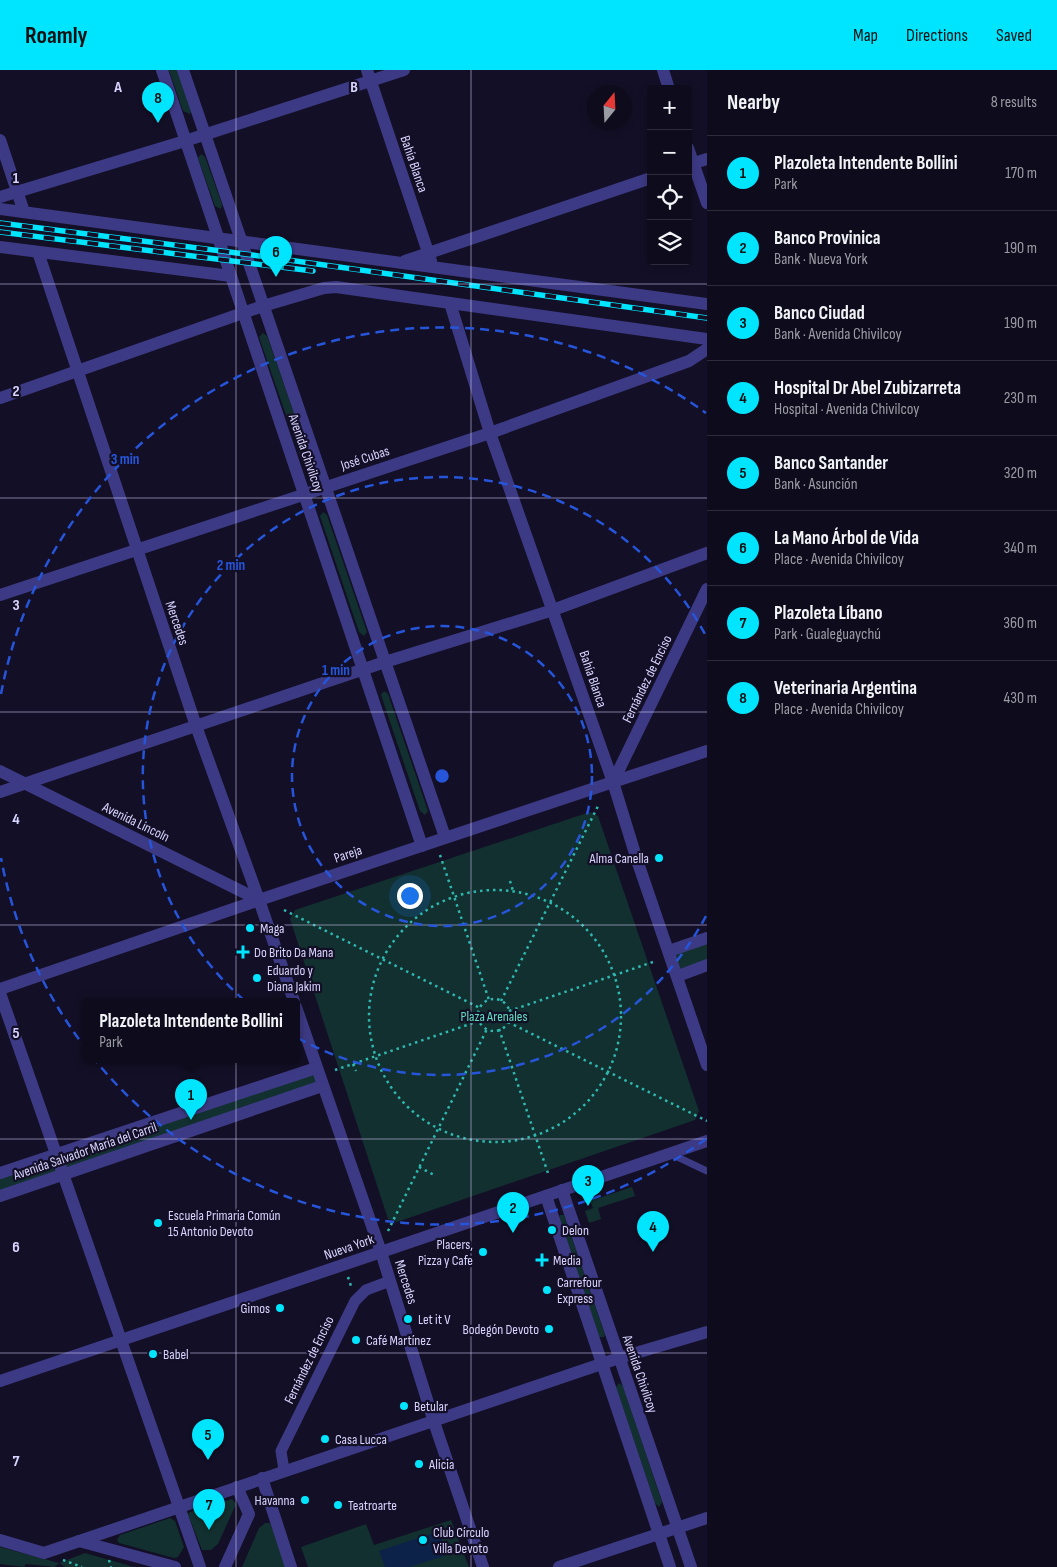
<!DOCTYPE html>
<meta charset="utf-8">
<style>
:root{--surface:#0e0b1c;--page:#171425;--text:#f1f3f6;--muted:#9b9ba3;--line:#2e2b3b;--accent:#00e5ff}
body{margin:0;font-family:"Sofia Sans Condensed",sans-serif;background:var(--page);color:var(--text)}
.controls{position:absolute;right:15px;top:15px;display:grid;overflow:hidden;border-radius:5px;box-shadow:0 2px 8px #0003}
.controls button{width:45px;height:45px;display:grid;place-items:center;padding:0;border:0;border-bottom:1px solid var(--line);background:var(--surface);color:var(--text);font:25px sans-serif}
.compass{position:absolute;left:587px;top:15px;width:45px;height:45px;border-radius:50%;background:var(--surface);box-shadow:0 2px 8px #0003;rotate:18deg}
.you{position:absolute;left:409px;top:825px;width:18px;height:18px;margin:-12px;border:4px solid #fff;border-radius:50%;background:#1a73e8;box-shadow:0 0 0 8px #1a73e833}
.badge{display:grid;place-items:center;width:32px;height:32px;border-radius:50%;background:var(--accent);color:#111;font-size:16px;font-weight:700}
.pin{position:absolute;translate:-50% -41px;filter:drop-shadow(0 1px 2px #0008)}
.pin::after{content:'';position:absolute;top:26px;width:18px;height:15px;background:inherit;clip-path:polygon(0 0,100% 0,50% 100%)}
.popup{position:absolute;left:82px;top:928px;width:218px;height:65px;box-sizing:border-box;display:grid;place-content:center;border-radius:5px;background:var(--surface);filter:drop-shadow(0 1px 4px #0005);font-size:16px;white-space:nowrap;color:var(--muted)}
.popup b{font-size:19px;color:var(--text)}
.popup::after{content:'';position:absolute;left:50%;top:100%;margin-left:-10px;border:10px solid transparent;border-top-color:var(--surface)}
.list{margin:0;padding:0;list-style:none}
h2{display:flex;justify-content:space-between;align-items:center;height:65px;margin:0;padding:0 20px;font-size:21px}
h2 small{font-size:16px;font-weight:400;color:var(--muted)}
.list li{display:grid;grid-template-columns:32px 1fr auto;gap:15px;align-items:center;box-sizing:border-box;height:75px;padding:0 20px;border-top:1px solid var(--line)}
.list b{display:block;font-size:19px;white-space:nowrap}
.list p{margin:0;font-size:16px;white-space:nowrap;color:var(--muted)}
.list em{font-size:16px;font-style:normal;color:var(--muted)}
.icon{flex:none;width:28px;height:28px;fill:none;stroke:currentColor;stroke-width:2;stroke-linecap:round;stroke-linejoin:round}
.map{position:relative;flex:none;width:707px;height:1497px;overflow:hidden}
header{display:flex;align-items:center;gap:30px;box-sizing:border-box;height:70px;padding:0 25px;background:var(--accent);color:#111}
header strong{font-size:24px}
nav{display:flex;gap:28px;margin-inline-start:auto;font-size:18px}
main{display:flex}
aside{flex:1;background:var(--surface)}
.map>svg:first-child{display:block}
.green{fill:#12302f}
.water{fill:#0c2248}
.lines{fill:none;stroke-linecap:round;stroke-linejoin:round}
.path{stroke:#2fb8b0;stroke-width:2.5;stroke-dasharray:2.5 4;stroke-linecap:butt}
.service{stroke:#3d3a85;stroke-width:7}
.pedestrian{stroke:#3d3a85;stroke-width:11}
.minor{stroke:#3d3a85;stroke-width:12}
.tertiary{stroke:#3d3a85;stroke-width:12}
.rail-casing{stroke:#00e5ff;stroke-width:5.5}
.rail{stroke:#130f26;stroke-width:4;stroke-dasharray:11;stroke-linecap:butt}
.grid{fill:none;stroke:#d9d4ff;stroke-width:1;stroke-opacity:0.55}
.ring{fill:none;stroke:#2655da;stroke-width:2.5;stroke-dasharray:9 6}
.poi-dot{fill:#00e5ff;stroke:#130f26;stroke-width:2}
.labels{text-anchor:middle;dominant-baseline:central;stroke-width:4.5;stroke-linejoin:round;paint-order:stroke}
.street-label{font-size:14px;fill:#d9d4ff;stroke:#130f26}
.poi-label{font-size:14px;fill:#d9d4ff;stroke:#130f26;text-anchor:start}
.park-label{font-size:14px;fill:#5fe0c0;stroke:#130f26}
.grid-label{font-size:16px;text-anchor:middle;font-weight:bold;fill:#d9d4ff;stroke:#130f26;stroke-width:4.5;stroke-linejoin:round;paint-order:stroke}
.centre{fill:#2655da;stroke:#130f26;stroke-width:2.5}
.ring-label{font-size:15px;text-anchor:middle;font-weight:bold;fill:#2655da;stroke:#130f26;stroke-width:4.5;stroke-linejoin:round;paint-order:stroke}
</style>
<header>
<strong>Roamly</strong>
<nav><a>Map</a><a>Directions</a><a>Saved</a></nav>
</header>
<main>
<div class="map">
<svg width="707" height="1497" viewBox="0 0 707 1497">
<rect width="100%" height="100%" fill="#130f26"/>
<g class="green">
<path d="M169,0H177L191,41L190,44L183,41Z"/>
<path d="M201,84L205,87L222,134L221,139L215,136L198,88Z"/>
<path d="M263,263L267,266L310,390L307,395L302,391L259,267Z"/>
<path d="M323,442L327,445L367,562L364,566L359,562L320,446Z"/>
<path d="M384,621L388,624L428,741L425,745L420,741L381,625Z"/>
<path d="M590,742L598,746L699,1041L695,1050L397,1152L388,1149L290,849L295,840Z"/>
<path d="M707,868V895L678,906L669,881Z"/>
<path d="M316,998L322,1016L0,1126V1103Z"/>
<path d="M632,1117L635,1126L598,1138L601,1149L589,1153L585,1141L593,1138L590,1131Z"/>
<path d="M560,1145H564L605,1265L604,1267H599L559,1147Z"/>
<path d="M619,1313L623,1316L662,1432L659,1437L655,1433L616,1317Z"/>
<path d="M232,1429L236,1434L218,1474L211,1480H202L188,1444L190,1442Z"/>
<path d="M170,1448L175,1451L184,1477L178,1487L174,1488L119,1473L117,1470L120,1465Z"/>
<path d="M451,1450L469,1497H308L301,1477L366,1454L374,1475Z"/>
<path d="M265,1453H270L287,1497H242L259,1458Z"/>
<path d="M0,1477L59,1493L85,1483L134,1497H65L59,1493L55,1497L26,1494L24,1497L0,1494Z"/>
</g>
<path class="water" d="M439,1461L447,1485L409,1497H385L379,1481Z"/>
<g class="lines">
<g class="path">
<path d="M440,785L489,930"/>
<path d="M510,811L513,821"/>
<circle cx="495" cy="946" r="126"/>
<path d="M284,840L480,938"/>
<circle cx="494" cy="945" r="16"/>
<path d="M501,931L598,736"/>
<path d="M509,941L653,892"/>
<path d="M508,952L707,1051"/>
<path d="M499,959L549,1106"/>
<path d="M353,994L356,1001"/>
<path d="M335,1000L479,951"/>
<path d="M419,1097L436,1106"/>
<path d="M388,1161L487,959"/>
<path d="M348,1207L352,1219"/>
<path d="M63,1490L82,1497"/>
<path d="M109,1490L111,1497"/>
</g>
<path class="service" d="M669,1083L707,1101"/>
<path class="pedestrian" d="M284,1400L281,1381L355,1231L366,1220L390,1211"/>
<g class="minor">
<path d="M367,0L431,191"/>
<path d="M663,0L669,19"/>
<path d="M0,70L24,142"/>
<path d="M688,78L707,133"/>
<path d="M688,95L707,89"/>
<path d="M0,127L185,71L404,0"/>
<path d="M0,139L707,234"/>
<path d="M0,177L231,206"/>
<path d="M405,191L651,108"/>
<path d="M450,233L490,363L613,712L707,681"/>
<path d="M0,328L263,236L324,218L336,217L707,269"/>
<path d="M0,525L490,363L689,291L707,279"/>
<path d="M0,722L385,592L553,540L707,483"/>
<path d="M0,919L259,830L196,656L38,182"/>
<path d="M0,923L200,1497"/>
<path d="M0,1311L381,1182L434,1352L483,1497"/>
<path d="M262,1408L291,1497"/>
<path d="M0,1470L44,1483L619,1288L707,1262"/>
<path d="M79,1471L175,1497"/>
<path d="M225,1497L249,1444L237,1417"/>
<path d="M559,1497L707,1448"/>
</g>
<g class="tertiary">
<path d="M162,0L422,776"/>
<path d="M183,0L445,767"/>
<path d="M0,701L259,830"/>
<path d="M613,712L637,790L707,995"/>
<path d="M613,712L707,519"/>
<path d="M259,830L613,712"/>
<path d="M259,830L294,931"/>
<path d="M669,881L707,868"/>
<path d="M678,906L707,895"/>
<path d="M296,937L381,1182L707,1071"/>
<path d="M0,1103L316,998"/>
<path d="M562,1120L691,1497"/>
<path d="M0,1126L322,1016"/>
<path d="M546,1126L670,1497"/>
</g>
<defs>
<g id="rail">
<path d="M0,153L245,184L707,248"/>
<path d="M0,162L313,201"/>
</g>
</defs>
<use href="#rail" class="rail-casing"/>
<use href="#rail" class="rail"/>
</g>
<path class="grid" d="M236,0V1497M471,0V1497M0,214H707M0,428H707M0,642H707M0,855H707M0,1069H707M0,1283H707"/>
<g class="ring">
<circle cx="442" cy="706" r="150"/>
<path d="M706 846A299 299 0 1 1 706 566"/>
<path d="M706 1069A449 449 0 0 1 1 788M1 624A449 449 0 0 1 706 343"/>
</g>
<g class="poi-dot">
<circle cx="659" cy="788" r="5"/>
<circle cx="250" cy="858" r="5"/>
<path d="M240.5 874.5h5v5h5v5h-5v5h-5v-5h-5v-5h5z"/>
<circle cx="257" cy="908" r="5"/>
<circle cx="158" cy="1153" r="5"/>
<circle cx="552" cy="1160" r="5"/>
<circle cx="483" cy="1182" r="5"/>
<path d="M539.5 1182.5h5v5h5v5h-5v5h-5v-5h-5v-5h5z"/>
<circle cx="547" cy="1220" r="5"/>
<circle cx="280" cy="1238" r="5"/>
<circle cx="408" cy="1249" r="5"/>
<circle cx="549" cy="1259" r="5"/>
<circle cx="356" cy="1270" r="5"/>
<circle cx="153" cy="1284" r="5"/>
<circle cx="404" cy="1336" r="5"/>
<circle cx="325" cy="1369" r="5"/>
<circle cx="419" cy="1394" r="5"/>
<circle cx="305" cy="1430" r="5"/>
<circle cx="338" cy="1435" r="5"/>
<circle cx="423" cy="1470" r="5"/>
</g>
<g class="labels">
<g class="street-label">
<text transform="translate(414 94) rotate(71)">Bahía Blanca</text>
<text transform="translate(306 383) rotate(71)">Avenida Chivilcoy</text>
<text transform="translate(365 388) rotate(-18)">José Cubas</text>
<text transform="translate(177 553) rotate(71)">Mercedes</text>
<text transform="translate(593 609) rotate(71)">Bahía Blanca</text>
<text transform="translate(647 609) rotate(-64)">Fernández de Enciso</text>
<text transform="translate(136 752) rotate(26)">Avenida Lincoln</text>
<text transform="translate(348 784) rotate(-18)">Pareja</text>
<text transform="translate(85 1081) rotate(-19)">Avenida Salvador María del Carril</text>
<text transform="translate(349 1177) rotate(-19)">Nueva York</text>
<text transform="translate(406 1212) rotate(72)">Mercedes</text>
<text transform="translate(309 1290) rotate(-64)">Fernández de Enciso</text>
<text transform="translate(640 1304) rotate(71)">Avenida Chivilcoy</text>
</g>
<g class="poi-label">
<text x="649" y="788" text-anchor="end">Alma Canella</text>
<text x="260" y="858">Maga</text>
<text x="254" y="882">Do Brito Da Mana</text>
<text x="267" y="900">Eduardo y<tspan x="267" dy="16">Diana Jakim</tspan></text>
<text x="168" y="1145">Escuela Primaria Común<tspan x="168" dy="16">15 Antonio Devoto</tspan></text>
<text x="562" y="1160">Delon</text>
<text x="473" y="1174" text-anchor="end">Placers,<tspan x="473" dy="16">Pizza y Cafe</tspan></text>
<text x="553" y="1190">Media</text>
<text x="557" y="1212">Carrefour<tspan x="557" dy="16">Express</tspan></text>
<text x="270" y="1238" text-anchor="end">Gimos</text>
<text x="418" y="1249">Let it V</text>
<text x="539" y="1259" text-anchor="end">Bodegón Devoto</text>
<text x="366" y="1270">Café Martínez</text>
<text x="163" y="1284">Babel</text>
<text x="414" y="1336">Betular</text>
<text x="335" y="1369">Casa Lucca</text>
<text x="429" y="1394">Alicia</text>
<text x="295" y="1430" text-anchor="end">Havanna</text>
<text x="348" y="1435">Teatroarte</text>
<text x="433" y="1462">Club Círculo<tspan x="433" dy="16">Villa Devoto</tspan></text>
</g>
<g class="park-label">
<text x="494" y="946">Plaza Arenales</text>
</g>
</g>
<g class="grid-label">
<text x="118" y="22">A</text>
<text x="354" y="22">B</text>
<text x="16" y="113">1</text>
<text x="16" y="326">2</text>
<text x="16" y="540">3</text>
<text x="16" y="754">4</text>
<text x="16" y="968">5</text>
<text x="16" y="1182">6</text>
<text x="16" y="1396">7</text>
</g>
<circle cx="442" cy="706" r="8" class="centre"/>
<g class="ring-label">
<text x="125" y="394">3 min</text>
<text x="231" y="500">2 min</text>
<text x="336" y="605">1 min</text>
</g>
</svg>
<div class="controls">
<button>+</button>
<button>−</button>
<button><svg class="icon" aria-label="locate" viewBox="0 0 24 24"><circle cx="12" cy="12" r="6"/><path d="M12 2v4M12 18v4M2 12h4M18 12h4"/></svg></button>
<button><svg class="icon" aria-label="layers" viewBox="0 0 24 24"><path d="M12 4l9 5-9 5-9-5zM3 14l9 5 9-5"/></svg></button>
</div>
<svg class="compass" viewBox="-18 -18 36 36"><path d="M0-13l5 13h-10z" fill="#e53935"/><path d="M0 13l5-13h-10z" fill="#9b9ba3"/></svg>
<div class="you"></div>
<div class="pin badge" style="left:191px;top:1050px">1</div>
<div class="popup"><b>Plazoleta Intendente Bollini</b>Park</div>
<div class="pin badge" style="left:513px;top:1163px">2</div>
<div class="pin badge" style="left:588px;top:1136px">3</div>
<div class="pin badge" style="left:653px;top:1182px">4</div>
<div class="pin badge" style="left:208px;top:1390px">5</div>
<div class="pin badge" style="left:276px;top:207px">6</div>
<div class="pin badge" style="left:209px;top:1460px">7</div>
<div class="pin badge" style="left:158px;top:53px">8</div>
</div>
<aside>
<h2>Nearby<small>8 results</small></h2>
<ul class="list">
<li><span class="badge">1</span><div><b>Plazoleta Intendente Bollini</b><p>Park</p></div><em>170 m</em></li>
<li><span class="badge">2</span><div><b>Banco Provinica</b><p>Bank · Nueva York</p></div><em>190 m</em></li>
<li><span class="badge">3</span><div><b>Banco Ciudad</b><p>Bank · Avenida Chivilcoy</p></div><em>190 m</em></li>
<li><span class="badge">4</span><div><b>Hospital Dr Abel Zubizarreta</b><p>Hospital · Avenida Chivilcoy</p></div><em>230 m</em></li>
<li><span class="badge">5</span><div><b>Banco Santander</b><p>Bank · Asunción</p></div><em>320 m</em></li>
<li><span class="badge">6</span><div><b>La Mano Árbol de Vida</b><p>Place · Avenida Chivilcoy</p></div><em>340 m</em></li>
<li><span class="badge">7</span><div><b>Plazoleta Líbano</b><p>Park · Gualeguaychú</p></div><em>360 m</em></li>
<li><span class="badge">8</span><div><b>Veterinaria Argentina</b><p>Place · Avenida Chivilcoy</p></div><em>430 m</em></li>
</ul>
</aside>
</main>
